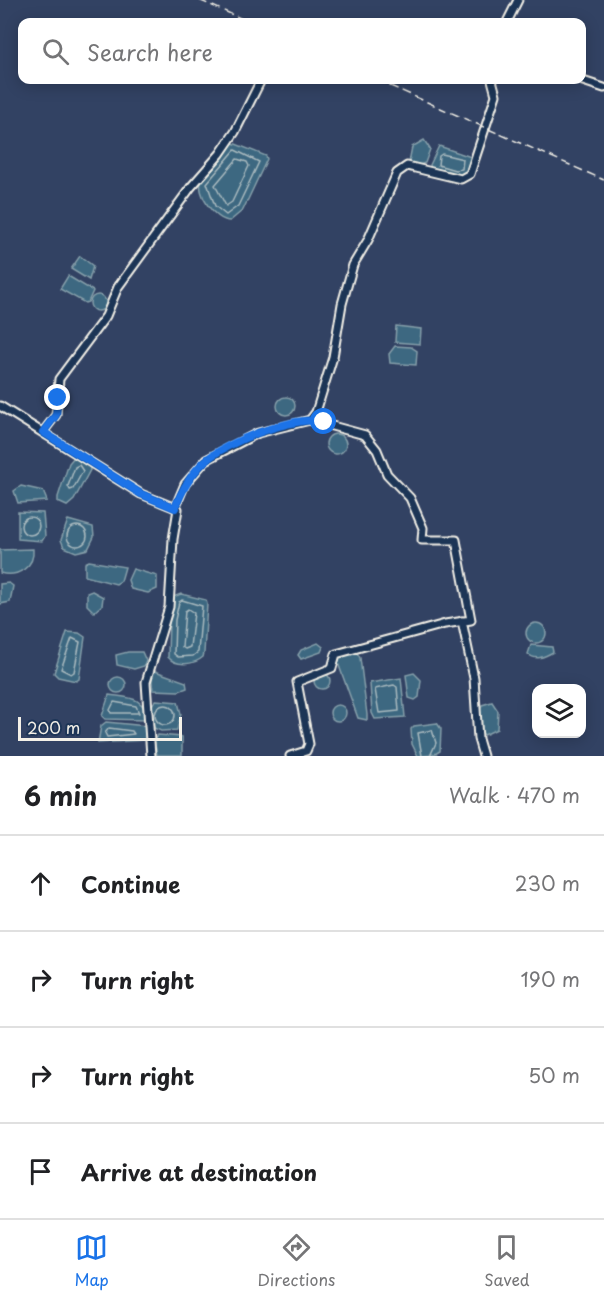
<!DOCTYPE html>
<meta charset="utf-8">
<style>
:root{--surface:#fff;--page:#f2f2f2;--text:#202124;--muted:#757577;--line:#e0e0e0;--accent:#1a73e8}
body{margin:0;font-family:"Playpen Sans",sans-serif;background:var(--page);color:var(--text)}
.controls{position:absolute;right:18px;bottom:18px;display:grid;overflow:hidden;border-radius:12px;box-shadow:0 3px 15px #0003}
.controls button{width:54px;height:54px;display:grid;place-items:center;padding:0;border:0;border-bottom:2px solid var(--line);background:var(--surface);color:var(--text);font:30px sans-serif}
.scale{position:absolute;left:18px;bottom:15px;width:164px;box-sizing:border-box;padding-left:6px;border:3px solid #f4f1e8;border-top:0;font-size:16px;line-height:21px;white-space:nowrap;color:#f4f1e8;-webkit-text-stroke:4px #1d3557;paint-order:stroke}
.stop{position:absolute;width:18px;height:18px;margin:-14px;border:4px solid #1a73e8;border-radius:50%;background:#fff}
.stop.end{background:#1a73e8;border-color:#fff;box-shadow:0 2px 6px #0008}
.list{margin:0;padding:0;list-style:none}
h2{display:flex;justify-content:space-between;align-items:center;height:78px;margin:0;padding:0 24px;font-size:26px}
h2 small{font-size:20px;font-weight:400;color:var(--muted)}
.list li{display:grid;grid-template-columns:39px 1fr auto;gap:18px;align-items:center;box-sizing:border-box;height:96px;padding:0 24px;border-top:2px solid var(--line)}
.list b{display:block;font-size:22px;white-space:nowrap}
.list em{font-size:20px;font-style:normal;color:var(--muted)}
.icon{flex:none;width:33px;height:33px;fill:none;stroke:currentColor;stroke-width:2;stroke-linecap:round;stroke-linejoin:round}
.map{position:relative;flex:none;width:604px;height:756px;overflow:hidden}
.search{position:absolute;background:var(--surface);box-shadow:0 3px 15px #0003;left:18px;right:18px;top:18px;height:66px;display:flex;align-items:center;gap:15px;box-sizing:border-box;padding:0 21px;border-radius:12px;color:var(--muted);font-size:22px}
.sheet{height:462px;background:var(--surface)}
nav{display:flex;justify-content:space-around;align-items:center;box-sizing:border-box;height:84px;border-top:2px solid var(--line);background:var(--surface);font-size:16px;color:var(--muted)}
nav a{display:grid;justify-items:center;gap:3px}
nav .on{color:var(--accent)}
.map>svg:first-child{display:block}
.water{fill:#3c6881;stroke:#869faa;stroke-width:1.5}
.lines{fill:none;stroke-linecap:round;stroke-linejoin:round}
.shore{stroke:#aababf;stroke-width:1.5}
.minor-casing{stroke:#f4f1e8;stroke-width:11}
.minor{stroke:#1d3557;stroke-width:7}
.rail{stroke:#f4f1e8;stroke-width:1.5;stroke-dasharray:9 4.5;stroke-linecap:butt}
.route{stroke:#1a73e8;stroke-width:8}
</style>
<div class="map">
<svg width="604" height="756" viewBox="0 0 604 756">
<rect width="100%" height="100%" fill="#324263"/>
<filter id="ink" filterUnits="userSpaceOnUse"><feTurbulence type="fractalNoise" baseFrequency=".0167" numOctaves="2"/><feDisplacementMap in="SourceGraphic" scale="12" xChannelSelector="R" yChannelSelector="G"/><feConvolveMatrix kernelMatrix="1 2 1 2 8 2 1 2 1" color-interpolation-filters="sRGB"/></filter>
<g filter="url(#ink)">
<g class="water">
<path d="M424,140L430,149L425,163L419,165L409,162L412,147Z"/>
<path d="M233,143L266,156L267,159L243,210L230,221C215,221 195,193 202,179C205,173 227,149 233,143Z"/>
<path d="M439,146L471,157L466,174L461,176L431,169L430,165Z"/>
<path d="M80,256L93,266L89,280L71,269Z"/>
<path d="M68,276L93,291L88,302L85,303L60,289Z"/>
<circle cx="98" cy="303" r="8"/>
<path d="M396,326L421,329L420,344L395,342Z"/>
<path d="M395,346L411,347L417,351L416,365L390,363L389,354Z"/>
<circle cx="286" cy="406" r="9"/>
<circle cx="336" cy="444" r="10"/>
<path d="M75,456L89,464L90,470L74,500L67,506L58,502V497L69,463Z"/>
<path d="M21,486L43,491L47,501L18,503L14,491Z"/>
<path d="M18,512L43,513L45,536L42,541L18,539Z"/>
<path d="M68,520L93,527L94,537L88,549L76,552L64,547L61,540Z"/>
<path d="M33,549C35,567 17,578 0,573V550Z"/>
<path d="M89,561L125,567L121,581L116,584L85,576V563Z"/>
<path d="M133,569L157,576V589L148,593L131,589L128,580Z"/>
<path d="M9,583L13,586L10,602L0,604V584Z"/>
<path d="M92,591L103,597L102,605L94,612L87,605V593Z"/>
<path d="M181,594L206,600L207,604L204,653L203,657C194,665 176,667 168,657L169,620L173,597Z"/>
<circle cx="536" cy="633" r="10"/>
<path d="M67,632L79,633L85,637L79,679L76,681L58,677L54,673Z"/>
<path d="M318,643L323,647L321,652L301,659L298,655L301,650Z"/>
<path d="M531,645L552,647L553,652C544,657 536,661 528,654Z"/>
<path d="M356,651L360,658L367,715V720L358,718L337,660L339,656Z"/>
<path d="M128,652H142L146,661L144,666L134,669L117,665L116,655Z"/>
<path d="M155,671L186,682L187,688L179,691L153,690L151,673Z"/>
<path d="M414,673L421,680L419,697L415,700L409,698L406,675Z"/>
<circle cx="322" cy="681" r="8"/>
<circle cx="118" cy="685" r="8"/>
<path d="M401,678L405,717L375,719L372,713L370,683Z"/>
<path d="M109,695C128,698 146,696 146,720L105,719L102,716Z"/>
<path d="M156,700L178,702L181,714L177,730L161,731L154,728C150,719 149,706 156,700Z"/>
<path d="M492,702L498,711L497,729L484,735C478,729 478,713 482,705Z"/>
<circle cx="338" cy="713" r="8"/>
<path d="M106,722L146,726V740L98,743L101,726Z"/>
<path d="M437,723L441,729L440,751L433,755L418,756L412,744L411,729L414,726Z"/>
<path d="M158,735L182,737V755H157L154,740Z"/>
</g>
<g class="lines">
<g class="shore">
<path d="M235,150L259,162L238,206L226,215L215,206L207,183Z"/>
<path d="M442,154L463,159L462,169L455,170L438,165L439,156Z"/>
<path d="M237,159L247,162L249,166L232,202L226,206L215,185Z"/>
<path d="M79,465L83,471L73,489L70,490L68,486L75,467Z"/>
<circle cx="30" cy="526" r="9"/>
<circle cx="77" cy="536" r="10"/>
<path d="M182,600L202,606L198,652L193,656L178,657L174,654L175,620L179,602Z"/>
<path d="M188,609L194,613L190,647L185,649L182,647L185,611Z"/>
<path d="M72,638L80,642L74,672L71,674L61,669Z"/>
<path d="M394,685L397,687L399,711L379,713L375,689Z"/>
<path d="M114,702L136,706L139,713H111L110,710Z"/>
<circle cx="165" cy="715" r="10"/>
<path d="M109,728L132,731L134,734L107,737L105,733Z"/>
<path d="M422,756L418,733L432,730L436,743L430,756"/>
</g>
<defs>
<g id="minor">
<path d="M507,22L518,0"/>
<path d="M580,80L604,88"/>
<path d="M0,406L141,494L178,509L173,539L169,607L146,682L151,756"/>
<path d="M43,432L56,415L59,379L106,316L118,287L191,187L220,154L235,132L261,80"/>
<path d="M175,508L185,484L206,460L258,433L310,420L316,412L333,357L342,304L353,265L368,240L397,173L407,166L461,179L470,174L496,95L492,80"/>
<path d="M462,621L474,678L478,739L483,756"/>
<path d="M290,756L306,751L309,744L297,682L332,668L336,654L445,624L471,620L456,540H422L423,528L410,498L387,474L377,450L365,435L310,420"/>
</g>
</defs>
<use href="#minor" class="minor-casing"/>
<use href="#minor" class="minor"/>
<g class="rail">
<path d="M199,0L249,22"/>
<path d="M377,80L604,180"/>
</g>
</g>
</g>
<g class="lines" filter="url(#ink)">
<path class="route" d="M58,398L56,415L43,432L141,494L175,508C182,490 190,475 204,462C225,442 297,414 324,422"/>
</g>
</svg>
<div class="controls">
<button><svg class="icon" aria-label="layers" viewBox="0 0 24 24"><path d="M12 4l9 5-9 5-9-5zM3 14l9 5 9-5"/></svg></button>
</div>
<div class="scale">200 m</div>
<div class="stop" style="left:324px;top:422px"></div>
<div class="stop end" style="left:58px;top:398px"></div>
<div class="search"><svg class="icon" aria-label="search" viewBox="0 0 24 24"><circle cx="10" cy="10" r="6"/><path d="M15 15l6 6"/></svg>Search here</div>
</div>
<section class="sheet">
<h2>6 min<small>Walk · 470 m</small></h2>
<ul class="list">
<li><svg class="icon" aria-label="ahead" viewBox="0 0 24 24"><path d="M12 20V5M6 11l6-6 6 6"/></svg><div><b>Continue</b></div><em>230 m</em></li>
<li><svg class="icon" aria-label="right" viewBox="0 0 24 24"><path d="M7 20v-9h11M14 6l5 5-5 5"/></svg><div><b>Turn right</b></div><em>190 m</em></li>
<li><svg class="icon" aria-label="right" viewBox="0 0 24 24"><path d="M7 20v-9h11M14 6l5 5-5 5"/></svg><div><b>Turn right</b></div><em>50 m</em></li>
<li><svg class="icon" aria-label="arrive" viewBox="0 0 24 24"><path d="M6 21V4h12l-3 4 3 4H6"/></svg><div><b>Arrive at destination</b></div></li>
</ul>
</section>
<nav>
<a class="on"><svg class="icon" aria-label="map" viewBox="0 0 24 24"><path d="M3 6l6-2 6 2 6-2v14l-6 2-6-2-6 2zM9 4v14M15 6v14"/></svg>Map</a>
<a><svg class="icon" aria-label="directions" viewBox="0 0 24 24"><path d="M12 3l9 9-9 9-9-9zM9 14v-3h6M13 9l2 2-2 2"/></svg>Directions</a>
<a><svg class="icon" aria-label="saved" viewBox="0 0 24 24"><path d="M7 4h10v16l-5-4-5 4z"/></svg>Saved</a>
</nav>
